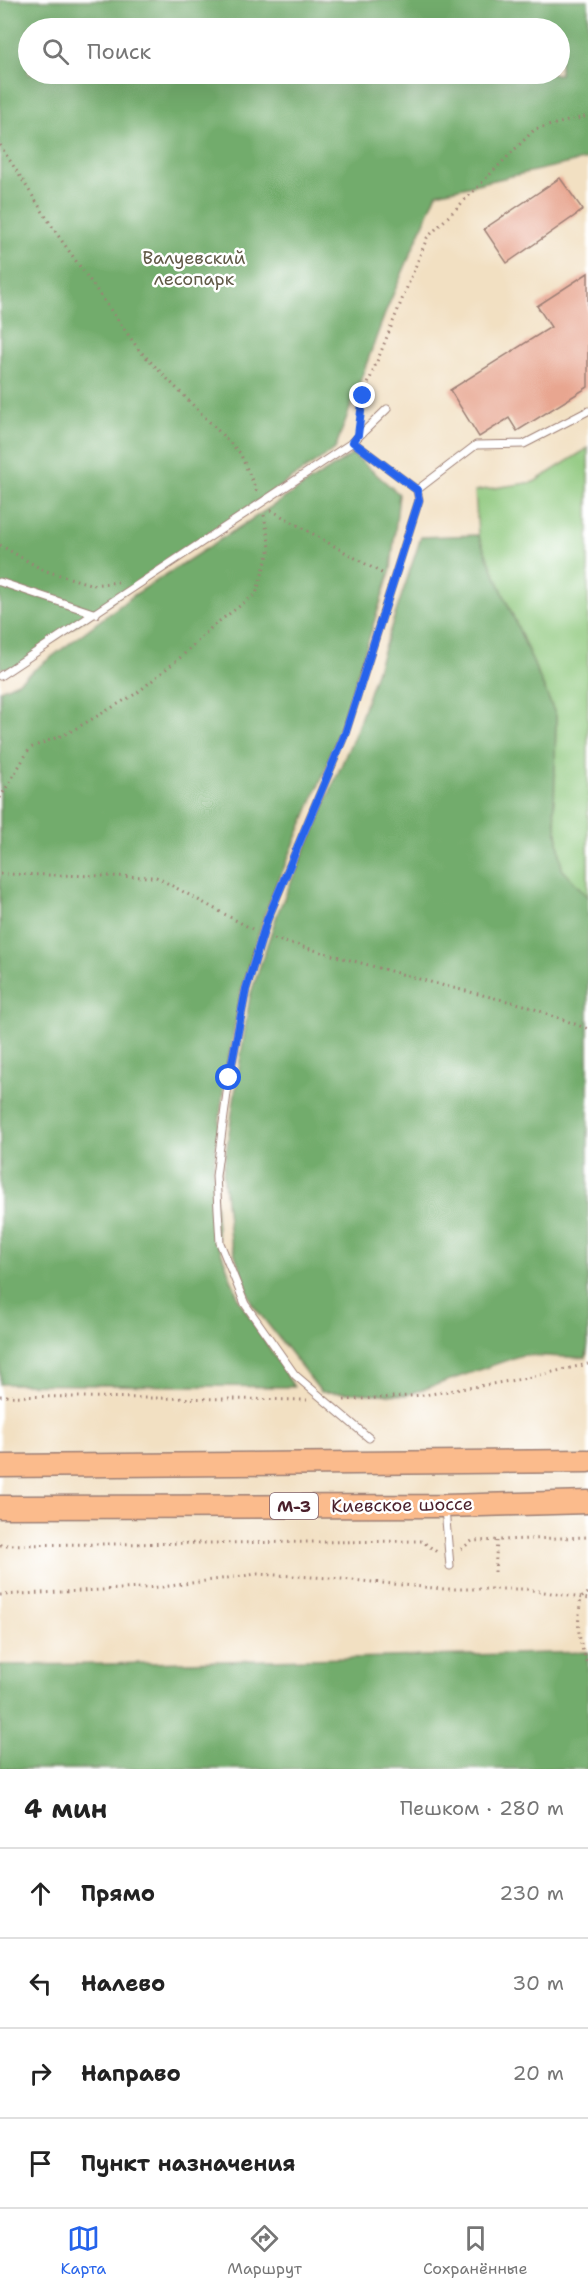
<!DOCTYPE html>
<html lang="ru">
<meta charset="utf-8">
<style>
:root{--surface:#fff;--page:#f6f6f6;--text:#222;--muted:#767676;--line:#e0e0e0;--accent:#2563eb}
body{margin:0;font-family:"Shantell Sans",sans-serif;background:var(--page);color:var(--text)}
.stop{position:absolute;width:18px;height:18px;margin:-14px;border:4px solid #2563eb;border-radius:50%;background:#fff}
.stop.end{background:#2563eb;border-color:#fff;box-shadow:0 2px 6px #0008}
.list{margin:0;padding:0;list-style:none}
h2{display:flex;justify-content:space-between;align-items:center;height:78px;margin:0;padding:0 24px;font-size:26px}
h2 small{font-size:20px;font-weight:400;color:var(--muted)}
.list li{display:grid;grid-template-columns:39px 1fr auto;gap:18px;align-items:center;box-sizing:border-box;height:90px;padding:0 24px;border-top:2px solid var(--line)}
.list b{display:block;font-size:22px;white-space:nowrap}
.list em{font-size:20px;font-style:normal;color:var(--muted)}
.icon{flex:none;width:33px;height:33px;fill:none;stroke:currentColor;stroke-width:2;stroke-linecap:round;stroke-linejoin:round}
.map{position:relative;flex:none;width:588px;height:1769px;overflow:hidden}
.search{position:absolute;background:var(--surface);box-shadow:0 6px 24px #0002;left:18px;right:18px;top:18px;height:66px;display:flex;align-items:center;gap:15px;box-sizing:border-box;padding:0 21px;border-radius:33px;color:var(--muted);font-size:22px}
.sheet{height:438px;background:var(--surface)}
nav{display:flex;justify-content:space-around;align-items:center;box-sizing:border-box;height:84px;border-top:2px solid var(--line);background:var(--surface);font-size:16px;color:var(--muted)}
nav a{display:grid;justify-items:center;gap:3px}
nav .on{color:var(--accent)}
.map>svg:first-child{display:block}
.green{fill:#8dc77c;stroke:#6c7354;stroke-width:1.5}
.forest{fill:#72ac6c;stroke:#5e664c;stroke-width:1.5;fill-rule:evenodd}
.building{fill:#e8a690}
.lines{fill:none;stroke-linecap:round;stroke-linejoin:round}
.service-casing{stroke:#9e8076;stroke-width:9}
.trunk-casing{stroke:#9e8076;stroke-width:25}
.path{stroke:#9e8076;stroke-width:3;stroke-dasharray:1.5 4.5;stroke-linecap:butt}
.service{stroke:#fff;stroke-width:7}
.trunk{stroke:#fbbb8c;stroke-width:22}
.route{stroke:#2563eb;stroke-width:8}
.labels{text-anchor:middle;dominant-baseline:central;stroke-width:5;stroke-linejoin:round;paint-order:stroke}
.shield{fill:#fff;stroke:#80626b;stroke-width:1.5}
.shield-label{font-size:16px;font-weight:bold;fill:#4a1f2b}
.park-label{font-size:18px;fill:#615a47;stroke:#fff}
.street-label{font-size:18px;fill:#4a1f2b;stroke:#fff}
</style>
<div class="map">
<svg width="588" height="1769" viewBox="0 0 588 1769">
<rect width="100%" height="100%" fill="#fff"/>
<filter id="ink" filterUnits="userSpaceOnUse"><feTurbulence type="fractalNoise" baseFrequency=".0167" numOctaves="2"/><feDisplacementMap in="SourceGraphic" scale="12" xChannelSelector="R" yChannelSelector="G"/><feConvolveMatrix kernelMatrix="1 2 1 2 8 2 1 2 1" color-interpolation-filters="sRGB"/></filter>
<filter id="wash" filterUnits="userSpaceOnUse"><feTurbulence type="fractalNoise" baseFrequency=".008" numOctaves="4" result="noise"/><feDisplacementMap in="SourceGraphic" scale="24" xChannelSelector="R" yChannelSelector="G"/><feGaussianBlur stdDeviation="1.35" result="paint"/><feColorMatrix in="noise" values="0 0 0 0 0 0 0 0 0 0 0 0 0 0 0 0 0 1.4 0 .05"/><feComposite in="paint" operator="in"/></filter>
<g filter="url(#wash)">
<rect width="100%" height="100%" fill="#f2e0c2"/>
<path class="green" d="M588,448V897L562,869L554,810L556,716L478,535L475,491L534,482Z"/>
<g class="forest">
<path d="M0,0H588V159L437,193L386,311L335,449L13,668H0ZM28,28H560V74H28Z"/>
<path d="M353,454L399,494L391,569L334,749L265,913L241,992L224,1085L213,1172L218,1243L239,1300L294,1387L0,1384V690L18,682L134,595Z"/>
<path d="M478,535L556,716L554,810L562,869L588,897V1344L586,1358L522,1355L407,1395L321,1392L252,1304L230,1240L223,1172L250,996L278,912L357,729L421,537Z"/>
<path d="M588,1652V1769H0V1665L107,1664Z"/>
</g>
<g id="blocks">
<g class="building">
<path d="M560,178L583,210L507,263L484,229Z"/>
<path d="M588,273V387L517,431L509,418L479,437L450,390L551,327L537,306Z"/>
</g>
</g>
</g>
<g filter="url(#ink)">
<use href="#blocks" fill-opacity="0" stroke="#9e8076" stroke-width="1.5"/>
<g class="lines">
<defs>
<g id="service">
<path d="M353,442L417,490L419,500L345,734L267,920L246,989L229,1078L216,1176L220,1243L245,1304L295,1375L369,1438"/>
<path d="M417,490L476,445L524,444L588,411"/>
<path d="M0,582L96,614"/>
<path d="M0,676L353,442L387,409"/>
<path d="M445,1509L450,1566"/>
</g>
<g id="trunk">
<path d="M0,1466L588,1461"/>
<path d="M0,1507L444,1506L588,1502"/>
</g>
</defs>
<use href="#service" class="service-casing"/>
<use href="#trunk" class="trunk-casing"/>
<g class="path">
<path d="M0,145L57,234L139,350L240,453L257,492"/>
<path d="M360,418L363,396L427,238L535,129L588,116"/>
<path d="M271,510L385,575"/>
<path d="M0,545L43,570L93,585L118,582"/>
<path d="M0,798L30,748L68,733L137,693L182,656L214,625L256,594L270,548L264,515"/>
<path d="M0,874L156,877L252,929"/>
<path d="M274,939L441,985L524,1005L588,1029"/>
<path d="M0,1396L307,1400"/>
<path d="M344,1400L424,1395L522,1379L588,1364"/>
<path d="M0,1545L422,1541L437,1552"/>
<path d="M461,1549L472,1541L588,1537"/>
<path d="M495,1572L497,1541"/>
<path d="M588,1593L581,1598C577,1625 577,1638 588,1664"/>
<path d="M0,1595L162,1587L257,1574L331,1578L444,1589H526L588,1599"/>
</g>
<use href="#service" class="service"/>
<use href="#trunk" class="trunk"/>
</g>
</g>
<g class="lines" filter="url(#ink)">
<path class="route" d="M229,1078L246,989L267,920L345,734L419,500L417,490L353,442L358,435L363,396"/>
</g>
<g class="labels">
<rect class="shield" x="270" y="1493" width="48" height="26" rx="4.5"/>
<g class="shield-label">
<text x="294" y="1506">М-3</text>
</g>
<g class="park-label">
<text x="194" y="258">Валуевский<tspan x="194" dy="21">лесопарк</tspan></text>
</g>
<g class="street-label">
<text transform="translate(402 1505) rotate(-1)">Киевское шоссе</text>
</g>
</g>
</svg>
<div class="stop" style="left:229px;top:1078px"></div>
<div class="stop end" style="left:363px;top:396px"></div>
<div class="search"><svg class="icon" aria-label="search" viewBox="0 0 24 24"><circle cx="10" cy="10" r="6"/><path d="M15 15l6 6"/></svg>Поиск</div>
</div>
<section class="sheet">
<h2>4 мин<small>Пешком · 280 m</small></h2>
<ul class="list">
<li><svg class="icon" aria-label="ahead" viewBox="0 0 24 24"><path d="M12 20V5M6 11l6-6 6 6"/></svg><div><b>Прямо</b></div><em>230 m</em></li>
<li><svg class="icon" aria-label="left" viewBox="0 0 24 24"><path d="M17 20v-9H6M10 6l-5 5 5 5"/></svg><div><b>Налево</b></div><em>30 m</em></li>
<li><svg class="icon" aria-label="right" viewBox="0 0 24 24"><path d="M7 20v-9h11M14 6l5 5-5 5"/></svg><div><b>Направо</b></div><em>20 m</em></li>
<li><svg class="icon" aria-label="arrive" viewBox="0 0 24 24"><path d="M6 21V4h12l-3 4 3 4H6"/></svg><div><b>Пункт назначения</b></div></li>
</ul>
</section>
<nav>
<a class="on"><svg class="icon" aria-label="map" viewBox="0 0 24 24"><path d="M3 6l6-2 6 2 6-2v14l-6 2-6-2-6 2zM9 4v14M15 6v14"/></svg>Карта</a>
<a><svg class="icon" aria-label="directions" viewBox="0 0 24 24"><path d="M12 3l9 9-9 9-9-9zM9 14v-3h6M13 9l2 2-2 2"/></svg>Маршрут</a>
<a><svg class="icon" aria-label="saved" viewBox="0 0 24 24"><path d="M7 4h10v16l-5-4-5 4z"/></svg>Сохранённые</a>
</nav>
